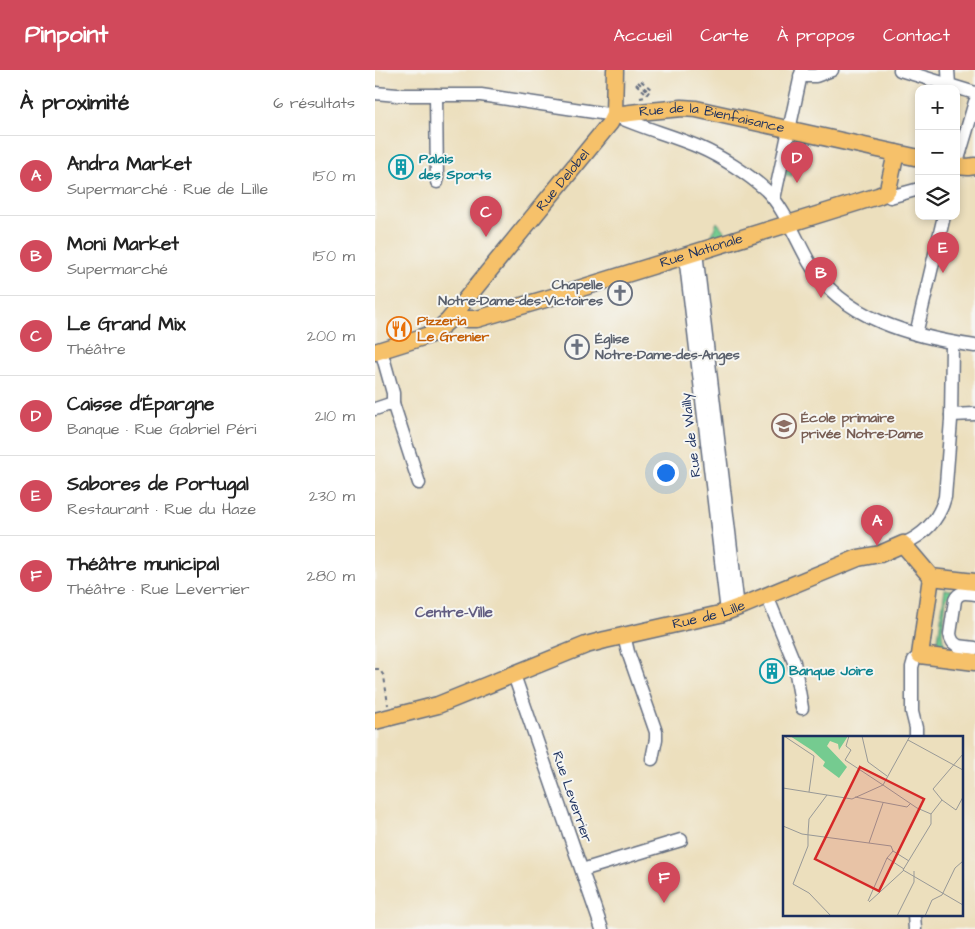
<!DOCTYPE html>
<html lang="fr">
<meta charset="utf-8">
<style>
:root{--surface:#fff;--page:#f6f6f6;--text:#222;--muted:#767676;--line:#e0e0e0;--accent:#d1495b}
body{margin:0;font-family:"Architects Daughter",sans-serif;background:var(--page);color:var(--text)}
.controls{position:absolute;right:15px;top:15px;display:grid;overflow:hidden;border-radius:10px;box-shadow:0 2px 8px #0003}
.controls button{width:45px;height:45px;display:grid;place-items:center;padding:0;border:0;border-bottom:1px solid var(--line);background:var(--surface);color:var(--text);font:25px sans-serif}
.you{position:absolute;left:290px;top:402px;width:18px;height:18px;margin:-12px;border:4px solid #fff;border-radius:50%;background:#1a73e8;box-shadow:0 0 0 8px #1a73e833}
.badge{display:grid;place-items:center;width:32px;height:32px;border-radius:50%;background:var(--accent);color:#fff;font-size:16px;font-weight:700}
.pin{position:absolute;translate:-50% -41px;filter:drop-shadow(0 1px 2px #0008)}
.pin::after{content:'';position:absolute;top:26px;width:18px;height:15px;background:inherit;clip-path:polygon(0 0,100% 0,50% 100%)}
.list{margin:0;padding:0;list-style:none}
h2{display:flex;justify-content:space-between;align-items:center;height:65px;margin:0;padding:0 20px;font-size:21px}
h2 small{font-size:16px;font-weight:400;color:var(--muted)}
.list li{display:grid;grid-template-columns:32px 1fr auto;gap:15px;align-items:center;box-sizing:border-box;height:80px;padding:0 20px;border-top:1px solid var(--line)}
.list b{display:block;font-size:19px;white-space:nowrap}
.list p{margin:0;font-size:16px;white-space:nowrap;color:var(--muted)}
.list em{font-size:16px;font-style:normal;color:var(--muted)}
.icon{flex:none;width:28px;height:28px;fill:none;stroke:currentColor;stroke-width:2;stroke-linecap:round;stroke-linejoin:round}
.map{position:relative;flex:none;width:600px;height:859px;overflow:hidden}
header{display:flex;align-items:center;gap:30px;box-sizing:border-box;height:70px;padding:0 25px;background:var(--accent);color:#fff}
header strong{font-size:24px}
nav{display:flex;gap:28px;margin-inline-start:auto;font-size:18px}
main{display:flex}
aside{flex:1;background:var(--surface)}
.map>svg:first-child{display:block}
.green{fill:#75cb90;stroke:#487d77}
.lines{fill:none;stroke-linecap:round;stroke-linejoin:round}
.minor-casing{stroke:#646d7f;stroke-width:15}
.major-casing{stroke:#646d7f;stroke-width:19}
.path{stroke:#646d7f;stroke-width:2;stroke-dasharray:4 4;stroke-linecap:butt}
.minor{stroke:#fff;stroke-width:12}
.major{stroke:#f6c16b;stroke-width:16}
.labels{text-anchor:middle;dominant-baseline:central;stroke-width:4;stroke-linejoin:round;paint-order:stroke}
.street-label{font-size:14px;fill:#1b2f5e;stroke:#f6f6f2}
.culture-label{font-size:14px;font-weight:bold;fill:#0d838f;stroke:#f6f6f2;text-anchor:start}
.worship-label{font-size:14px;font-weight:bold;fill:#5b616d;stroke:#f6f6f2;text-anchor:end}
.food-label{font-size:14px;font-weight:bold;fill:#c56008;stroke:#f6f6f2;text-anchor:start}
.education-label{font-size:14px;font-weight:bold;fill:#785e54;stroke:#f6f6f2;text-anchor:start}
.neighbourhood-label{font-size:15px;font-weight:bold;fill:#615c81;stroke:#f6f6f2}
.inset-road{fill:none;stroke:#989997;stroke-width:1}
.view{fill:#d62828;fill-opacity:0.15;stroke:#d62828;stroke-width:2.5}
.inset-edge{fill:none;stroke:#1b2f5e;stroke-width:2.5}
</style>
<header>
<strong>Pinpoint</strong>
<nav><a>Accueil</a><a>Carte</a><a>À propos</a><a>Contact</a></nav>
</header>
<main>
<aside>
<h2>À proximité<small>6 résultats</small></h2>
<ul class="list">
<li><span class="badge">A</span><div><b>Andra Market</b><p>Supermarché · Rue de Lille</p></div><em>150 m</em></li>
<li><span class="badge">B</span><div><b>Moni Market</b><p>Supermarché</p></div><em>150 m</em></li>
<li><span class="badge">C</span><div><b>Le Grand Mix</b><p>Théâtre</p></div><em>200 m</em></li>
<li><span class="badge">D</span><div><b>Caisse d'Épargne</b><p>Banque · Rue Gabriel Péri</p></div><em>210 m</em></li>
<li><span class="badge">E</span><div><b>Sabores de Portugal</b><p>Restaurant · Rue du Haze</p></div><em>230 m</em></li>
<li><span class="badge">F</span><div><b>Théâtre municipal</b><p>Théâtre · Rue Leverrier</p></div><em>280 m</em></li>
</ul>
</aside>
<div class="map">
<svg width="600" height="859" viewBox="0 0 600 859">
<rect width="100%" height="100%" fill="#f6f6f2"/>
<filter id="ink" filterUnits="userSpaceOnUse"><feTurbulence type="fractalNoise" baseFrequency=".02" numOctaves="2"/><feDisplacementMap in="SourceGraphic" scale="10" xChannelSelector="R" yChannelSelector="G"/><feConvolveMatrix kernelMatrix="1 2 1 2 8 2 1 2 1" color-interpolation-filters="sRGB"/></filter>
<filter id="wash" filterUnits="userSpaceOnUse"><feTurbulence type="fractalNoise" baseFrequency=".0096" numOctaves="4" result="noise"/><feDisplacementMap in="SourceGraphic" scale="20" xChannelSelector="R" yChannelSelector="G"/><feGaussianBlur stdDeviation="1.12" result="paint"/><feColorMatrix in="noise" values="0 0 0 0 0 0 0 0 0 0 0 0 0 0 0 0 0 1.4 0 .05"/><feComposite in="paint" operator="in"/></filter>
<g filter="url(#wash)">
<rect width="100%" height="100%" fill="#ecdfbd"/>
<g class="green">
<path d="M421,68L425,69L417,106L410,105L417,71Z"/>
<path d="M342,152L351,163L336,167Z"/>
<path d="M570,519L579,521L571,529L567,563L568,570L571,577L562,576Z"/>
</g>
</g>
<g filter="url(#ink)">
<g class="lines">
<defs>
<g id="minor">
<path d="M525,0L574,15"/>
<path d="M573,0L574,15L600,23"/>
<path d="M425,6H441L457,0"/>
<path d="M0,23L22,25H106L239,45C267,58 296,65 324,77C347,87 373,104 391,120C408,136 422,171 434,192C466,249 539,267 600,276"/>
<path d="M61,25L62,112"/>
<path d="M581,96L600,32"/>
<path d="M510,123L515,127L544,119"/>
<path d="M399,129L427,0"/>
<path d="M321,182L363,538"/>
<path d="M310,185L352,542"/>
<path d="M541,264L569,146"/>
<path d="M6,280L18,323V333L44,413"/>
<path d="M0,339L18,333"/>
<path d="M576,345L600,344"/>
<path d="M528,474C549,465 564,450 570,427L576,350L577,273"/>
<path d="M600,524C591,523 584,521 580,530L575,564L576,568L578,572L583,576L600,578"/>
<path d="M392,526L419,592L427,638"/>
<path d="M249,565L253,582L281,662V669L277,689"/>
<path d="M139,605L227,859"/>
<path d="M541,668V658L537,642V597L539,590L545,585"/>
<path d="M207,800L306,770"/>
<path d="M539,845L540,859"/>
</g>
<g id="major">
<path id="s1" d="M239,45L264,42L307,38L321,39L544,88"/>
<path d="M581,96L593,97L600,96"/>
<path id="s2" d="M80,243L91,249H102L174,228L503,126L510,123L513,119L521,83"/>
<path id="s3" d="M0,282L51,266L60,262L73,251L235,53L239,45L240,0"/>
<path d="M556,507L545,585L600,592"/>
<path d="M556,507L600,512"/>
<path id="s4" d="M0,651L63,635L211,575L230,570L345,544L369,535L483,488L505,484L528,474L556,507"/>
</g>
</defs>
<use href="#minor" class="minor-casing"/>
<use href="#major" class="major-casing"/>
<g class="path">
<path d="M263,12L274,22"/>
<path d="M261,14L272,24"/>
<path d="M265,28L270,27L276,19L265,10"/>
<path d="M0,599H4L9,606L13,635"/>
</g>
<use href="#minor" class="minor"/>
<use href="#major" class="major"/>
</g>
</g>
<defs>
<symbol id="building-ring" viewBox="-11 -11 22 22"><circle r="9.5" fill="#f6f6f2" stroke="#0f9aa8" stroke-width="1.5"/><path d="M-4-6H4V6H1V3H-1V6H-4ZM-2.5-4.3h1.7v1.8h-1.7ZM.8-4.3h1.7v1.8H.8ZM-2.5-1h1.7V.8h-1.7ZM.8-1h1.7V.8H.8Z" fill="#0f9aa8"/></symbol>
<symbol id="church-ring" viewBox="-11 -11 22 22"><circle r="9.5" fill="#f6f6f2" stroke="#6b7280" stroke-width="1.5"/><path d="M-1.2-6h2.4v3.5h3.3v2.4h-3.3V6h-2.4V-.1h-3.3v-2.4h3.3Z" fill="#6b7280"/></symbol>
<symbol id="restaurant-ring" viewBox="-11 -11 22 22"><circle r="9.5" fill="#f6f6f2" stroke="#e8710a" stroke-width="1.5"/><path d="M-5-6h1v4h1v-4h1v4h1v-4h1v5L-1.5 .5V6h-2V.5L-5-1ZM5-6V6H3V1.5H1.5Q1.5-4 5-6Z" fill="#e8710a"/></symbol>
<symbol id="school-ring" viewBox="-11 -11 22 22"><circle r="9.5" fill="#f6f6f2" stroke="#8d6e63" stroke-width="1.5"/><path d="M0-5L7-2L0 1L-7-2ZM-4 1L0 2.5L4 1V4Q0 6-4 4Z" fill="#8d6e63"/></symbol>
</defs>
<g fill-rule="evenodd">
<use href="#building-ring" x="12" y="83" width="28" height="28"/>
<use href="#church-ring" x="231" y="209" width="28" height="28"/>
<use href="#restaurant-ring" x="10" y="245" width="28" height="28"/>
<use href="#church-ring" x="188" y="263" width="28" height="28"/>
<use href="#school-ring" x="395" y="342" width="28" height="28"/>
<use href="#building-ring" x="383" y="587" width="28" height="28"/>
</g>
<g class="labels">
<g class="street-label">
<text stroke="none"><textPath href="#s1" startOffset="99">Rue de la Bienfaisance</textPath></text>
<text stroke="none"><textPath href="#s3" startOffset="262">Rue Delobel</textPath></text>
<text stroke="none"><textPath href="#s2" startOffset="258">Rue Nationale</textPath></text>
<text transform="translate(316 365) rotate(-97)">Rue de Wailly</text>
<text stroke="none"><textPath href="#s4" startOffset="351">Rue de Lille</textPath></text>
<text transform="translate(197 727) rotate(71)">Rue Leverrier</text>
</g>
<g class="culture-label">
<text x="44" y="89">Palais<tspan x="44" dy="16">des Sports</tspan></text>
<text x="414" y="601">Banque Joire</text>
</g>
<g class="worship-label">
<text x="228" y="215">Chapelle<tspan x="228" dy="16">Notre-Dame-des-Victoires</tspan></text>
<text x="220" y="269" text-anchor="start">Église<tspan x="220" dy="16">Notre-Dame-des-Anges</tspan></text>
</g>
<g class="food-label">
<text x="42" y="251">Pizzeria<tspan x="42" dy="16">Le Grenier</tspan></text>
</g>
<g class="education-label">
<text x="426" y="348">École primaire<tspan x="426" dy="16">privée Notre-Dame</tspan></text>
</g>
<g class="neighbourhood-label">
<text x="79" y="542">Centre-Ville</text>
</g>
</g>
<g transform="translate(408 666)">
<rect width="180" height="180" fill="#ecdfbd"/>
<path d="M7,0H65L56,14L55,8L47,5L44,10L64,31L56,42L40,30L42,26L30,15Z" fill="#75cb90"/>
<path class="inset-road" d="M1,0L31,20L26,56M66,0L63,10L68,14L62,24L100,49M79,0L85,26L104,40M125,4L180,34M100,49L134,72L148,78M100,49L127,0M0,52L69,63L100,49M72,61L124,71L128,67M159,64L150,53L180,18M148,78V88L120,134L180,169M148,78L159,64L173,74L180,61M0,90L19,98L108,110L110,115M25,98V110L10,148L26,157L48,180M25,98L26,83L44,59M86,107L100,67M110,115L104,122L121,133M110,115L126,125M85,165L104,122M86,166L121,134M114,180L131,146V135M142,180L149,164L159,159L172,132L180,125"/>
<path class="view" d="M77,31L141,63L96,155L32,123Z"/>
<rect width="180" height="180" class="inset-edge"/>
</g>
</svg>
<div class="controls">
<button>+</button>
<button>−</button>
<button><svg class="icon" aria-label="layers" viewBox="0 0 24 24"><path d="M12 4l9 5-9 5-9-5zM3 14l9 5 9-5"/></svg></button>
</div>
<div class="you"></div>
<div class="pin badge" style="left:502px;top:476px">A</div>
<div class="pin badge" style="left:446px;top:228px">B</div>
<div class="pin badge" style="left:111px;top:167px">C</div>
<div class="pin badge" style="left:422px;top:113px">D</div>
<div class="pin badge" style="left:568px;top:203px">E</div>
<div class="pin badge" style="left:289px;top:833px">F</div>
</div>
</main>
